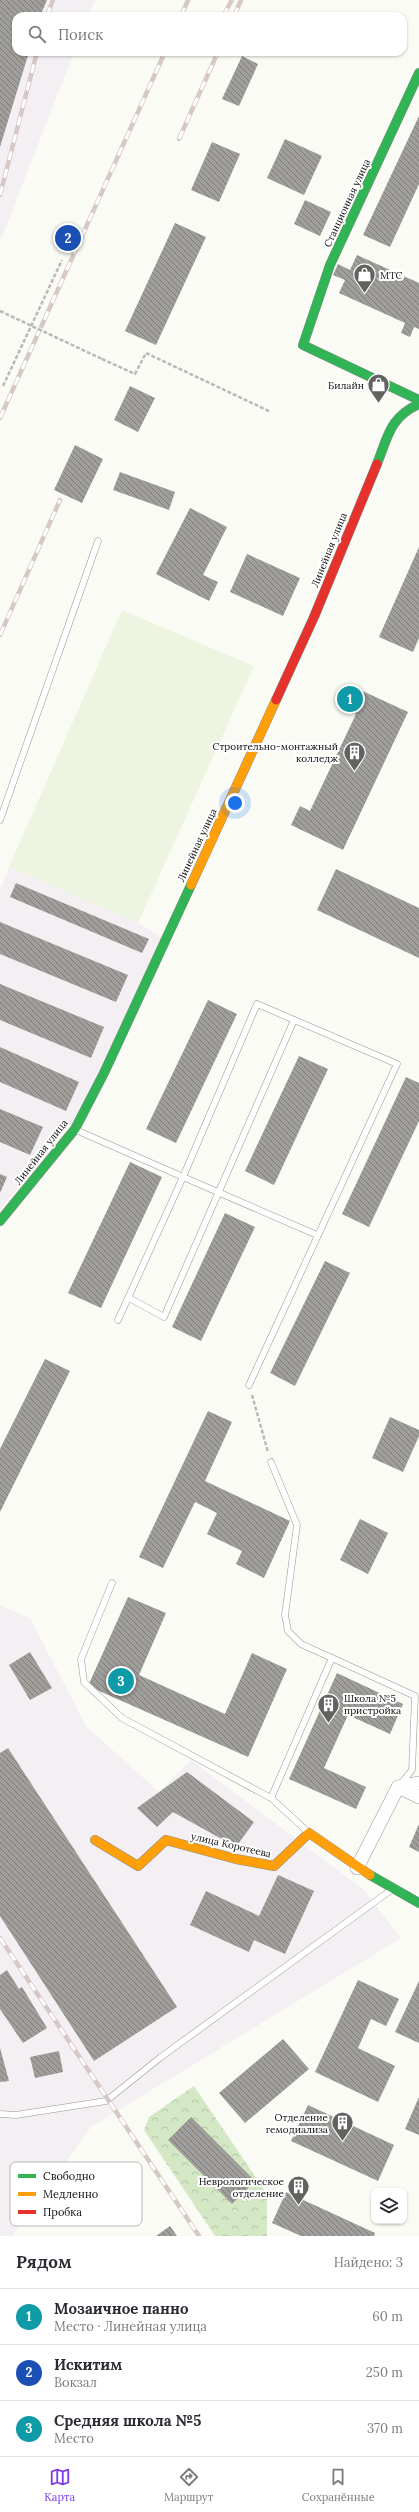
<!DOCTYPE html>
<html lang="ru">
<meta charset="utf-8">
<style>
:root{--surface:#fff;--page:#f7f7f7;--text:#2b2b33;--muted:#7c7c81;--line:#e1e1e2;--accent:#7c3aed}
body{margin:0;font-family:Lora,serif;background:var(--page);color:var(--text)}
.controls{position:absolute;right:12px;bottom:12px;display:grid;overflow:hidden;border-radius:8px;box-shadow:0 1px 3px #0004}
.controls button{width:36px;height:36px;display:grid;place-items:center;padding:0;border:0;border-bottom:1px solid var(--line);background:var(--surface);color:var(--text);font:20px sans-serif}
.you{position:absolute;left:235px;top:803px;width:14px;height:14px;margin:-10px;border:3px solid #fff;border-radius:50%;background:#1a73e8;box-shadow:0 0 0 6px #1a73e833}
.badge{display:grid;place-items:center;width:26px;height:26px;border-radius:50%;background:var(--accent);color:#fff;font-size:13px;font-weight:700}
.pin{position:absolute;translate:-50% -50%;border:2px solid #fff;box-shadow:0 1px 4px #0006}
.list{margin:0;padding:0;list-style:none}
h2{display:flex;justify-content:space-between;align-items:center;height:52px;margin:0;padding:0 16px;font-size:17px}
h2 small{font-size:13px;font-weight:400;color:var(--muted)}
.list li{display:grid;grid-template-columns:26px 1fr auto;gap:12px;align-items:center;box-sizing:border-box;height:56px;padding:0 16px;border-top:1px solid var(--line)}
.list b{display:block;font-size:15px;white-space:nowrap}
.list p{margin:0;font-size:13px;white-space:nowrap;color:var(--muted)}
.list em{font-size:13px;font-style:normal;color:var(--muted)}
.icon{flex:none;width:22px;height:22px;fill:none;stroke:currentColor;stroke-width:2;stroke-linecap:round;stroke-linejoin:round}
.map{position:relative;flex:none;width:419px;height:2236px;overflow:hidden}
.search{position:absolute;background:var(--surface);box-shadow:0 1px 3px #0004;left:12px;right:12px;top:12px;height:44px;display:flex;align-items:center;gap:10px;box-sizing:border-box;padding:0 14px;border-radius:12px;color:var(--muted);font-size:15px}
.sheet{height:220px;background:var(--surface)}
nav{display:flex;justify-content:space-around;align-items:center;box-sizing:border-box;height:56px;border-top:1px solid var(--line);background:var(--surface);font-size:11px;color:var(--muted)}
nav a{display:grid;justify-items:center;gap:2px}
nav .on{color:var(--accent)}
.map>svg:first-child{display:block}
.industrial{fill:#f3eff2}
.forest{fill:url(#forest-crowns)}
.pitch{fill:#edf5e1}
.building{fill:url(#building-back-hatch)}
.lines{fill:none;stroke-linecap:round;stroke-linejoin:round}
.lane-casing{stroke:#969694;stroke-width:7}
.street-casing{stroke:#969694;stroke-width:14}
.fast-casing{stroke:#8c8c8a;stroke-width:10}
.slow-casing{stroke:#8c8c8a;stroke-width:10}
.jam-casing{stroke:#8c8c8a;stroke-width:10}
.path{stroke:#b9b9b8;stroke-width:2.5;stroke-dasharray:4 2;stroke-linecap:butt}
.lane{stroke:#fefefe;stroke-width:6}
.street{stroke:#fefefe;stroke-width:13}
.fast{stroke:#30b455;stroke-width:9}
.slow{stroke:#ff9f0a;stroke-width:9}
.jam{stroke:#e5322d;stroke-width:9}
.rail-casing{stroke:#d7c7c6;stroke-width:4.5}
.rail{stroke:#fff;stroke-width:3;stroke-dasharray:9;stroke-linecap:butt}
.path-bridge{stroke:#b9b9b8;stroke-width:2.5;stroke-dasharray:4 2;stroke-linecap:butt}
.labels{text-anchor:middle;dominant-baseline:central;stroke-width:4;stroke-linejoin:round;paint-order:stroke}
.street-label{font-size:10px;fill:#101010;stroke:#fff}
.poi-label{font-size:10px;fill:#101010;stroke:#fff;text-anchor:end}
.key{fill:#fff;stroke:#b7b7b7;stroke-width:1}
.key-label{font-size:11px;fill:#101010}
</style>
<div class="map">
<svg width="419" height="2236" viewBox="0 0 419 2236">
<defs>
<pattern id="forest-crowns" width="20" height="18" patternUnits="userSpaceOnUse"><rect width="20" height="18" fill="#d4e8c6"/><path d="M2 6a3 3 0 1 1 6 0M12 15a3 3 0 1 1 6 0" fill="none" stroke="#b5c6a9"/></pattern>
<pattern id="building-back-hatch" width="6" height="6" patternUnits="userSpaceOnUse"><rect width="6" height="6" fill="#9f9e9b"/><path d="M-1 5l2 2M0 0l6 6M5-1l2 2" fill="none" stroke="#807f7d"/></pattern>
</defs>
<rect width="100%" height="100%" fill="#fbfbf6"/>
<g class="industrial">
<path d="M0,0H95L88,16H16V52H74L0,242Z"/>
<path d="M9,867L138,923L163,938L92,1096L0,1210V891Z"/>
<path d="M0,1606L30,1618L86,1726L159,1792L191,1760L363,1889L401,1938L91,2127L12,2236H0Z"/>
</g>
<path class="forest" d="M194,2086L267,2194V2236H215L144,2130L149,2117Z"/>
<path class="pitch" d="M122,610L254,666L138,923L9,867Z"/>
<g class="building">
<path d="M0,0H47L40,16H16V52H29L0,147Z"/>
<path d="M242,56L258,64L239,106L222,99Z"/>
<path d="M419,116V184L390,247L363,235Z"/>
<path d="M285,139L322,156L304,195L267,178Z"/>
<path d="M212,142L240,154L219,202L191,190Z"/>
<path d="M305,200L331,212L320,236L294,224Z"/>
<path d="M175,223L206,237L156,345L125,331Z"/>
<path d="M357,255L419,283V329L414,327L410,337L401,333L405,323L339,293L345,280L333,275L338,264L350,270Z"/>
<path d="M130,386L155,398L138,432L114,420Z"/>
<path d="M75,445L103,459L82,503L54,490Z"/>
<path d="M120,472L175,492L169,510L113,490Z"/>
<path d="M190,508L227,527L203,575L218,582L209,601L156,574Z"/>
<path d="M419,547V638L413,652L379,637Z"/>
<path d="M247,554L300,578L283,616L230,592Z"/>
<path d="M356,688L408,712L343,850L291,825L300,806L310,811L356,714L346,710Z"/>
<path d="M336,869L419,908V958L317,910Z"/>
<path d="M16,883L149,939L142,953L10,897Z"/>
<path d="M0,922L128,975L116,1002L0,954Z"/>
<path d="M0,984L104,1027L91,1058L0,1020Z"/>
<path d="M208,1000L237,1014L176,1143L146,1129Z"/>
<path d="M0,1047L79,1082L66,1111L0,1082Z"/>
<path d="M299,1056L328,1069L274,1185L245,1171Z"/>
<path d="M406,1077L419,1083V1121L369,1227L342,1214Z"/>
<path d="M0,1109L43,1127L30,1155L0,1142Z"/>
<path d="M130,1162L162,1177L101,1308L68,1293Z"/>
<path d="M0,1174L7,1177L0,1193Z"/>
<path d="M225,1213L255,1227L201,1341L172,1327Z"/>
<path d="M325,1261L350,1273L295,1386L270,1373Z"/>
<path d="M45,1359L70,1371L0,1512V1449Z"/>
<path d="M208,1411L232,1422L205,1481L290,1521L264,1578L236,1564L242,1551L207,1534L217,1513L195,1502L163,1568L139,1557Z"/>
<path d="M390,1417L419,1430V1436L403,1472L372,1458Z"/>
<path d="M360,1519L388,1533L368,1574L340,1560Z"/>
<path d="M128,1597L166,1613L139,1675L225,1714L252,1653L287,1669L248,1757L88,1686Z"/>
<path d="M30,1652L52,1688L30,1700L9,1665Z"/>
<path d="M337,1673L403,1704L390,1734L348,1715L324,1768L366,1787L356,1809L289,1779Z"/>
<path d="M8,1748L177,2007L94,2061L0,1916V1753Z"/>
<path d="M187,1772L254,1822L236,1847L173,1812L157,1827L137,1808Z"/>
<path d="M419,1824V1852L409,1847Z"/>
<path d="M278,1875L314,1891L285,1954L254,1940L249,1952L190,1925L206,1891L259,1916Z"/>
<path d="M7,1970L19,1989L22,1987L47,2028L23,2043L0,2009V1975Z"/>
<path d="M358,1980L399,1999L386,2026L371,2019L358,2048L395,2066L378,2102L315,2072Z"/>
<path d="M419,1981V2043L395,2032Z"/>
<path d="M283,2039L309,2069L245,2123L219,2093Z"/>
<path d="M0,2048L9,2081L0,2082Z"/>
<path d="M59,2051L63,2072L35,2078L30,2057Z"/>
<path d="M419,2097V2135L405,2129Z"/>
<path d="M308,2105L394,2145L378,2181L291,2141Z"/>
<path d="M191,2117L255,2181L232,2204L168,2140Z"/>
<path d="M286,2192L375,2233L374,2236H301L272,2223Z"/>
<path d="M170,2226L177,2236H156Z"/>
</g>
<g class="lines">
<defs>
<g id="lane">
<path d="M0,820L98,541"/>
<path d="M76,1130L183,1177L257,1004L397,1064L249,1385"/>
<path d="M129,1298L164,1317L294,1020"/>
<path d="M118,1320L183,1177L317,1235"/>
<path d="M112,1583L81,1659L84,1682L122,1718L271,1798L308,1832"/>
<path d="M332,1658L415,1696L412,1770L400,1785"/>
<path d="M271,1798L332,1658L301,1644L288,1631L285,1615L297,1525L271,1462"/>
<path d="M0,2114L16,2115L106,2101L161,2057L391,1890"/>
</g>
<g id="street">
<path d="M398,1787L419,1797"/>
<path d="M357,1868L398,1787L419,1783"/>
</g>
<g id="fast">
<path d="M419,73L330,265L303,345L419,400"/>
<path d="M377,464C388,436 390,417 419,404"/>
<path d="M0,1221L75,1129L104,1073L191,885"/>
<path d="M370,1875L419,1903"/>
</g>
<g id="slow">
<path d="M191,885L276,700"/>
<path d="M95,1840L138,1866L166,1840L236,1859L274,1866L309,1833L370,1875"/>
</g>
<path id="jam" d="M276,700L314,617L377,464"/>
</defs>
<use href="#lane" class="lane-casing"/>
<use href="#street" class="street-casing"/>
<use href="#fast" class="fast-casing"/>
<use href="#slow" class="slow-casing"/>
<use href="#jam" class="jam-casing"/>
<g class="path">
<path d="M102,359L135,374L146,353L271,412"/>
<path d="M3,386L62,260"/>
<path d="M252,1395L268,1452"/>
</g>
<use href="#lane" class="lane"/>
<use href="#street" class="street"/>
<use href="#fast" class="fast"/>
<use href="#slow" class="slow"/>
<use href="#jam" class="jam"/>
<defs>
<g id="rail">
<path d="M47,16L53,0"/>
<path d="M181,16L188,0"/>
<path d="M223,16L232,0"/>
<path d="M234,16L241,0"/>
<path d="M179,139L218,52"/>
<path d="M0,195L37,52"/>
<path d="M0,418L165,52"/>
<path d="M0,635L60,500"/>
<path d="M0,1938L199,2236"/>
</g>
</defs>
<use href="#rail" class="rail-casing"/>
<use href="#rail" class="rail"/>
<path class="path-bridge" d="M0,311L102,359"/>
</g>
<defs>
<symbol id="shop-pin" viewBox="-11 -11 22 30"><path d="M0 17L-7.5 6A9.5 9.5 0 1 1 7.5 6Z" fill="#626260" stroke="#fff"/><path d="M-5-2.5h2.3a2.7 3.5 0 0 1 5.4 0H5L5.5 6h-11ZM-1.5-2.5h3a1.5 2.3 0 0 0-3 0Z" fill="#fff"/></symbol>
<symbol id="building-pin" viewBox="-11 -11 22 30"><path d="M0 17L-7.5 6A9.5 9.5 0 1 1 7.5 6Z" fill="#626260" stroke="#fff"/><path d="M-4-6H4V6H1V3H-1V6H-4ZM-2.5-4.3h1.7v1.8h-1.7ZM.8-4.3h1.7v1.8H.8ZM-2.5-1h1.7V.8h-1.7ZM.8-1h1.7V.8H.8Z" fill="#fff"/></symbol>
</defs>
<g fill-rule="evenodd">
<use href="#shop-pin" x="352" y="262" width="25" height="34"/>
<use href="#shop-pin" x="366" y="372" width="25" height="34"/>
<use href="#building-pin" x="342" y="740" width="25" height="34"/>
<use href="#building-pin" x="316" y="1692" width="25" height="34"/>
<use href="#building-pin" x="330" y="2110" width="25" height="34"/>
<use href="#building-pin" x="286" y="2174" width="25" height="34"/>
</g>
<g class="labels">
<g class="street-label">
<text transform="translate(347 203) rotate(-65)">Станционная улица</text>
<text transform="translate(329 550) rotate(-68)">Линейная улица</text>
<text transform="translate(197 845) rotate(-65)">Линейная улица</text>
<text transform="translate(41 1152) rotate(-52)">Линейная улица</text>
<text transform="translate(231 1845) rotate(13)">улица Коротеева</text>
</g>
<g class="poi-label">
<text x="380" y="275" text-anchor="start">МТС</text>
<text x="364" y="385">Билайн</text>
<text x="338" y="746">Строительно-монтажный<tspan x="338" dy="12">колледж</tspan></text>
<text x="344" y="1698" text-anchor="start">Школа №5<tspan x="344" dy="12">пристройка</tspan></text>
<text x="328" y="2117">Отделение<tspan x="328" dy="12">гемодиализа</tspan></text>
<text x="284" y="2181">Неврологическое<tspan x="284" dy="12">отделение</tspan></text>
</g>
</g>
<rect x="10" y="2162" width="132" height="64" rx="6" class="key"/>
<rect x="18" y="2174" width="18" height="4" fill="#30b455"/>
<rect x="18" y="2192" width="18" height="4" fill="#ff9f0a"/>
<rect x="18" y="2210" width="18" height="4" fill="#e5322d"/>
<g class="key-label">
<text x="43" y="2180">Свободно</text>
<text x="43" y="2198">Медленно</text>
<text x="43" y="2216">Пробка</text>
</g>
</svg>
<div class="controls">
<button><svg class="icon" aria-label="layers" viewBox="0 0 24 24"><path d="M12 4l9 5-9 5-9-5zM3 14l9 5 9-5"/></svg></button>
</div>
<div class="you"></div>
<div class="pin badge" style="left:350px;top:699px;background:#0f9aa8">1</div>
<div class="pin badge" style="left:68px;top:238px;background:#1a4fb4">2</div>
<div class="pin badge" style="left:121px;top:1681px;background:#0f9aa8">3</div>
<div class="search"><svg class="icon" aria-label="search" viewBox="0 0 24 24"><circle cx="10" cy="10" r="6"/><path d="M15 15l6 6"/></svg>Поиск</div>
</div>
<section class="sheet">
<h2>Рядом<small>Найдено: 3</small></h2>
<ul class="list">
<li><span class="badge" style="background:#0f9aa8">1</span><div><b>Мозаичное панно</b><p>Место · Линейная улица</p></div><em>60 m</em></li>
<li><span class="badge" style="background:#1a4fb4">2</span><div><b>Искитим</b><p>Вокзал</p></div><em>250 m</em></li>
<li><span class="badge" style="background:#0f9aa8">3</span><div><b>Средняя школа №5</b><p>Место</p></div><em>370 m</em></li>
</ul>
</section>
<nav>
<a class="on"><svg class="icon" aria-label="map" viewBox="0 0 24 24"><path d="M3 6l6-2 6 2 6-2v14l-6 2-6-2-6 2zM9 4v14M15 6v14"/></svg>Карта</a>
<a><svg class="icon" aria-label="directions" viewBox="0 0 24 24"><path d="M12 3l9 9-9 9-9-9zM9 14v-3h6M13 9l2 2-2 2"/></svg>Маршрут</a>
<a><svg class="icon" aria-label="saved" viewBox="0 0 24 24"><path d="M7 4h10v16l-5-4-5 4z"/></svg>Сохранённые</a>
</nav>
